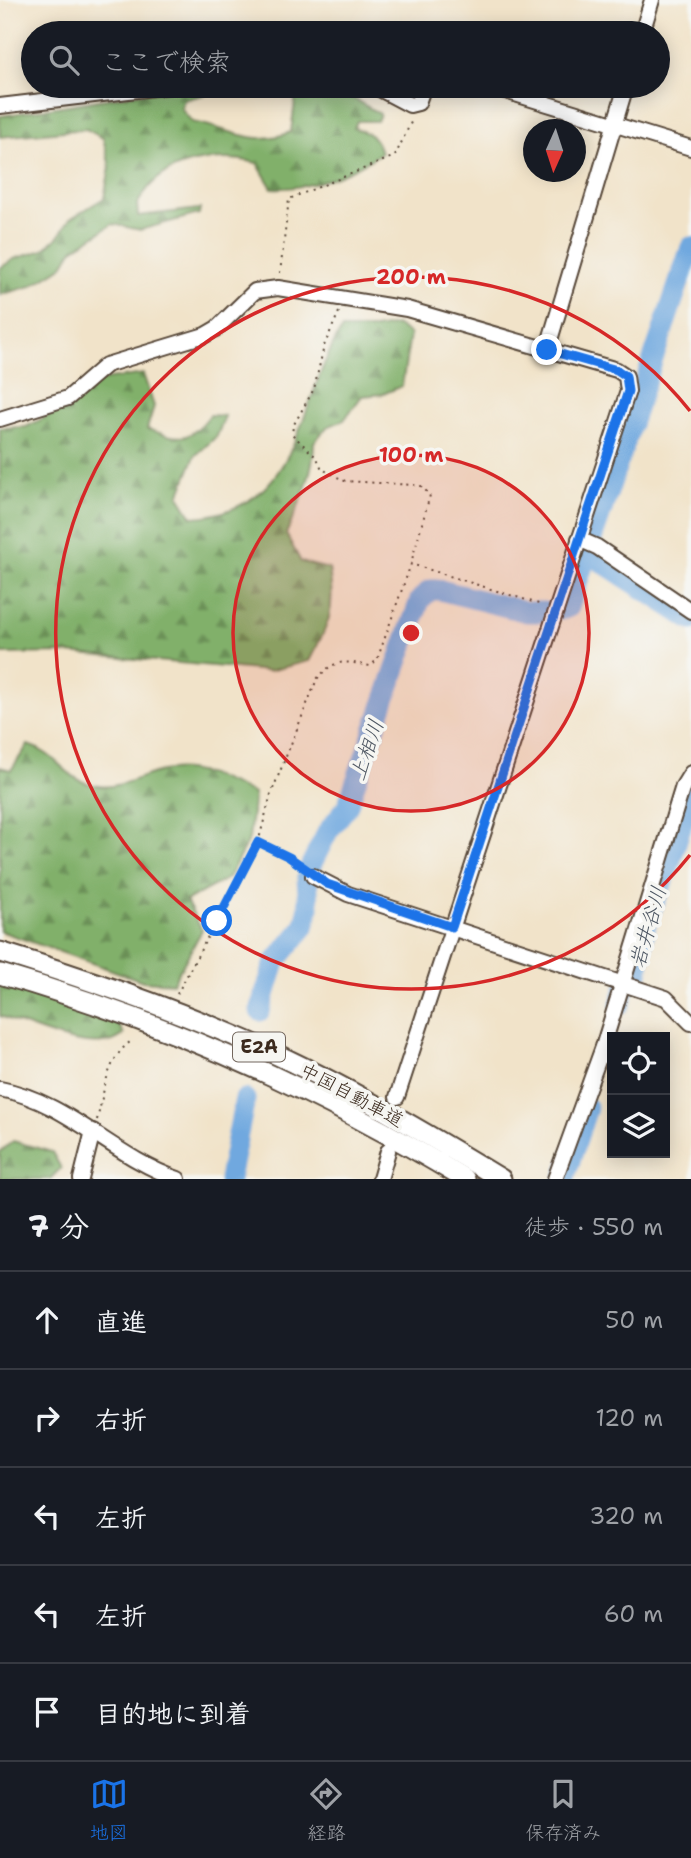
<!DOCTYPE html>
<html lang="ja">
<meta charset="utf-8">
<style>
:root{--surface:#171b24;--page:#242831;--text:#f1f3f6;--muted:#9ea1a6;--line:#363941;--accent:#1a73e8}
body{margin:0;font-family:"Shantell Sans","Klee One",sans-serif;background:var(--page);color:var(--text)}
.controls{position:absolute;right:21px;bottom:21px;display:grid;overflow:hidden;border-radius:0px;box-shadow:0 4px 18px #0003}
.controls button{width:63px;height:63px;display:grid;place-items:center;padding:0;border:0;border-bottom:2px solid var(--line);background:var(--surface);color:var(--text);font:35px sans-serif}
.compass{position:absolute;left:523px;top:119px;width:63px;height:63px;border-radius:50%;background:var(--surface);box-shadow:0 4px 18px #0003;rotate:183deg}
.stop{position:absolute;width:21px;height:21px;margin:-16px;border:5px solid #1a73e8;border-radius:50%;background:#fff}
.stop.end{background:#1a73e8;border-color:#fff;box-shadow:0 2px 7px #0008}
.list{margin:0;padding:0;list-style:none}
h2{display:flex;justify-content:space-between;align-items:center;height:91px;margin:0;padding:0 28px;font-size:30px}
h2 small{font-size:23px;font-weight:400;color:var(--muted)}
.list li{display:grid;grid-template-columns:46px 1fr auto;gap:21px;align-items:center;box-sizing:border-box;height:98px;padding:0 28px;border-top:2px solid var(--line)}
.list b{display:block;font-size:26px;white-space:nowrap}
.list em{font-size:23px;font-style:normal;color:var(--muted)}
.icon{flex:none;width:38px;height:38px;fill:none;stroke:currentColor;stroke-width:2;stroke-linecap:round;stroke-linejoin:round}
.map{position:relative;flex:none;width:691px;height:1179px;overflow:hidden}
.search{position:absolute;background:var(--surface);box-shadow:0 4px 18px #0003;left:21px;right:21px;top:21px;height:77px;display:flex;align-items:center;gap:18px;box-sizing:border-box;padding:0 24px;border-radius:38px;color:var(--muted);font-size:26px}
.sheet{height:581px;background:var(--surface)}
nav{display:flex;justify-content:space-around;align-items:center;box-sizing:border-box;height:98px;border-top:2px solid var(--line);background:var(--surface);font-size:19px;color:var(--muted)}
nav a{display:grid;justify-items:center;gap:4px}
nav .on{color:var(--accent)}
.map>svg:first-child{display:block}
.forest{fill:url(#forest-firs);stroke:#5e6d44;stroke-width:2}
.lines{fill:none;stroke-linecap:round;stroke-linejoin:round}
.river{stroke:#6fa8df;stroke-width:21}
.minor-casing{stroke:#564638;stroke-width:18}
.highway-casing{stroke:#564638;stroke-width:23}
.path{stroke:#564638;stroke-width:2;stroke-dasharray:2 5;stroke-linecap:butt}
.minor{stroke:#fff;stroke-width:14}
.highway{stroke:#fff;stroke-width:19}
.route{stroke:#1a73e8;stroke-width:9}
.ring{fill:none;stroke:#d62828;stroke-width:3.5}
.labels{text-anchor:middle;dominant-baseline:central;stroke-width:7;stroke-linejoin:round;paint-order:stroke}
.shield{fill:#f6f6f2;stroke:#73675e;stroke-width:2}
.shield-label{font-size:18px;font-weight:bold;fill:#3b2a1e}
.street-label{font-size:19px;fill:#3b2a1e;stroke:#f6f6f2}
.water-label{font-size:21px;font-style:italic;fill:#4d5662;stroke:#f6f6f2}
.centre{fill:#d62828;stroke:#f6f6f2;stroke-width:3.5}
.ring-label{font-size:21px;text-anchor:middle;font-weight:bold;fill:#d62828;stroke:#f6f6f2;stroke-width:7;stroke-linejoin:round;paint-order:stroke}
</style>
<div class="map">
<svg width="691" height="1179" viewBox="0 0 691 1179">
<defs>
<pattern id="forest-firs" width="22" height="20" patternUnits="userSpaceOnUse" patternTransform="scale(1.75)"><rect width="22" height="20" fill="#81b06a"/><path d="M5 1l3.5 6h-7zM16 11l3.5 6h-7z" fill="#6b8f57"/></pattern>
</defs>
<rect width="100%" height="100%" fill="#f6f6f2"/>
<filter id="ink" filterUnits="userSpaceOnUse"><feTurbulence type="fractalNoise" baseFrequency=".0143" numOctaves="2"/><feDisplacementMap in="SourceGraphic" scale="14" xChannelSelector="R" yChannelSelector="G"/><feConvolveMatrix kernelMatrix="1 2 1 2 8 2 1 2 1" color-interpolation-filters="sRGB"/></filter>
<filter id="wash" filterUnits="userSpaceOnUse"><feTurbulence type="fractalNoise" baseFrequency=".00686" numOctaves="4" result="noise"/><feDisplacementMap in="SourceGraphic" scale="28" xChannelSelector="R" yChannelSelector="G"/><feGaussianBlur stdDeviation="1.57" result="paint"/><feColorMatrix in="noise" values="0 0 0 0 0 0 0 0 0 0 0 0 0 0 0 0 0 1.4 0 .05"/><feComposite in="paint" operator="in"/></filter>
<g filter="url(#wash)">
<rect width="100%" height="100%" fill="#f1e3c9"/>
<g class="forest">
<path d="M186,86H251L231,87L184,100L181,108L192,122C230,128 251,148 291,132L296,94L305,88L347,95L380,114L377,121H357L354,128C370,133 377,137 381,153C350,174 309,190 272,188L257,163C226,155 179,158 154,182C147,188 142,197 137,204L138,216L200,209L199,214L140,230L113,224L73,249L62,267L31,286L0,295V268L14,259L43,250L58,237L70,219L104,198L110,167L103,138L86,129L0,137V116Z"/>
<path d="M396,325L410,335L402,386L383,394L362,396L344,420L327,427L314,442C314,475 299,505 286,534L301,562L329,569C336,610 329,625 309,661L269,671L67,653L0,654V428L26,427L70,405L96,381L143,374L154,406L147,429C179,439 188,444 210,415L225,416L217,436L195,456L179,496L192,517C303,512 296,402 342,329H375Z"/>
<path d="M28,745C61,755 63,781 99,786C118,789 143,775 162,771C193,764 227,781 254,794L249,839L228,878L186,901L202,930L173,983L143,981L0,931V767L11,770Z"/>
<path d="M0,983L118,1024L124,1034C99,1060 29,1026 0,1016Z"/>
<path d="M13,1141L52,1152L61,1168L50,1179H0V1152Z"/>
</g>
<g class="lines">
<g class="river">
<path d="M588,553L691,620"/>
<path d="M564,609L569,607L691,247"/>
<path d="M620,1004L625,989L638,973L646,923L668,869L691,794"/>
<path d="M260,1011L275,962L304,927L309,907L307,878L311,865L328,831L347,807L420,600L430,590H440L527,612H544"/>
<path d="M229,1179L245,1099"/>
<path d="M564,1179L587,1108"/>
</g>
</g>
</g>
<g filter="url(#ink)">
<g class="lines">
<defs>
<g id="minor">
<path d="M642,33L652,0"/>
<path d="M374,86L410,105L418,103L424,86"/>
<path d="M489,86L691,148"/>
<path d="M0,106L171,86"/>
<path d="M547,350L626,86"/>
<path d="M0,419L68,398L106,365L205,335L217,328L255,291L278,288L407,309L617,370L626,376L628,391L397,1097"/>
<path d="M579,539L597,547L691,611"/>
<path d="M313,876L348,894L666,998L691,1023"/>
<path d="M0,1089C69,1102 113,1157 178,1179"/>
<path d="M81,1179L93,1131"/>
<path d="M380,1179L388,1151"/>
<path d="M555,1179L603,1047L683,786L691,773"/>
</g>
<g id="highway">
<path d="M0,952C78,976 155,1002 230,1034C324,1073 414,1126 501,1179"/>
<path d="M0,974C164,1021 319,1090 465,1179"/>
</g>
</defs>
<use href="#minor" class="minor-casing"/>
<use href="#highway" class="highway-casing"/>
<g class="path">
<path d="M280,273L289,199L395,156L413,118"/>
<path d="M339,312L324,346L314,389L293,426L292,434L317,458L322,469L345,481L414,485L421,486L430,495L411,563"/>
<path d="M258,843L271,794L317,679C335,658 344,661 370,666L377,660L411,564L542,605"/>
<path d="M177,994L258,843L289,857L301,867"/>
<path d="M97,1120C104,1093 106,1060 130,1042"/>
</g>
<use href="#minor" class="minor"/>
<use href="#highway" class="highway"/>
</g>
</g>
<g class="lines" filter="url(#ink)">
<path class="route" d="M217,921L258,842L289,857L327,884L452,927L628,391L626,376L617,370L547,350"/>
</g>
<circle cx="411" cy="633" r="178" fill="#d62828" fill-opacity=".12"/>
<g class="ring">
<circle cx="411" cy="633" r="178"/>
<path d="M690 855A356 356 0 1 1 690 411"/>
</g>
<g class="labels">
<rect class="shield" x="233" y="1032.5" width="52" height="29" rx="5"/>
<g class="shield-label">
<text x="259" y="1047">E2A</text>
</g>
<g class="street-label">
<text transform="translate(352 1095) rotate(28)">中国自動車道</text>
</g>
<g class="water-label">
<text transform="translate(367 750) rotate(-71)">上相川</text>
<text transform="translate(648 927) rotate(-74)">岩井谷川</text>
</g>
</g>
<circle cx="411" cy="633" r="10" class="centre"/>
<g class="ring-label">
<text x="411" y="284">200 m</text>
<text x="411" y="462">100 m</text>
</g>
</svg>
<div class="controls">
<button><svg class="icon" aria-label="locate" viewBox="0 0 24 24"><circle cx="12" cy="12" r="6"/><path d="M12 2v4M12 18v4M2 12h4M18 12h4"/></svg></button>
<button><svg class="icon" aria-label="layers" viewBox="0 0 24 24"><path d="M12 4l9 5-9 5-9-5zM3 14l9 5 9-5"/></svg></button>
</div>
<svg class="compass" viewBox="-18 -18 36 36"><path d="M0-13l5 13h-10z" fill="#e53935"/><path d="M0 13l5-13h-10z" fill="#9ea1a6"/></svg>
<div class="stop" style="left:217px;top:921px"></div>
<div class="stop end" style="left:547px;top:350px"></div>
<div class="search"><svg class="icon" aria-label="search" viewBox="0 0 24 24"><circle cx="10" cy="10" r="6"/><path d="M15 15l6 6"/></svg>ここで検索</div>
</div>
<section class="sheet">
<h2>7 分<small>徒歩 · 550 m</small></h2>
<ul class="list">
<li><svg class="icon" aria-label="ahead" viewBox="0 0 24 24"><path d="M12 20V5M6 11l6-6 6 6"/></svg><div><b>直進</b></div><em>50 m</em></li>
<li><svg class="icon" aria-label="right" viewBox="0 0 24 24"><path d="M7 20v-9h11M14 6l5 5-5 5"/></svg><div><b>右折</b></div><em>120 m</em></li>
<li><svg class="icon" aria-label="left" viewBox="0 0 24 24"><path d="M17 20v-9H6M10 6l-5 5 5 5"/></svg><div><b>左折</b></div><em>320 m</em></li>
<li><svg class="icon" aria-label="left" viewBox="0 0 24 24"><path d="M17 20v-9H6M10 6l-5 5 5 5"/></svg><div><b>左折</b></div><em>60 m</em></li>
<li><svg class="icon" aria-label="arrive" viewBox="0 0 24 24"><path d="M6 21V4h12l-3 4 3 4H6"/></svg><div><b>目的地に到着</b></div></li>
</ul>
</section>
<nav>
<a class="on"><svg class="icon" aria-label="map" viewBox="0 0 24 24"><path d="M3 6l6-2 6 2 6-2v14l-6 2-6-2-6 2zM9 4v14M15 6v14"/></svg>地図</a>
<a><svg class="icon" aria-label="directions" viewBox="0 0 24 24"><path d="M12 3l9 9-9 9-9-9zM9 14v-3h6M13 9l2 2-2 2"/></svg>経路</a>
<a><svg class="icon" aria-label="saved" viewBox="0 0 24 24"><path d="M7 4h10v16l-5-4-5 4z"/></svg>保存済み</a>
</nav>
